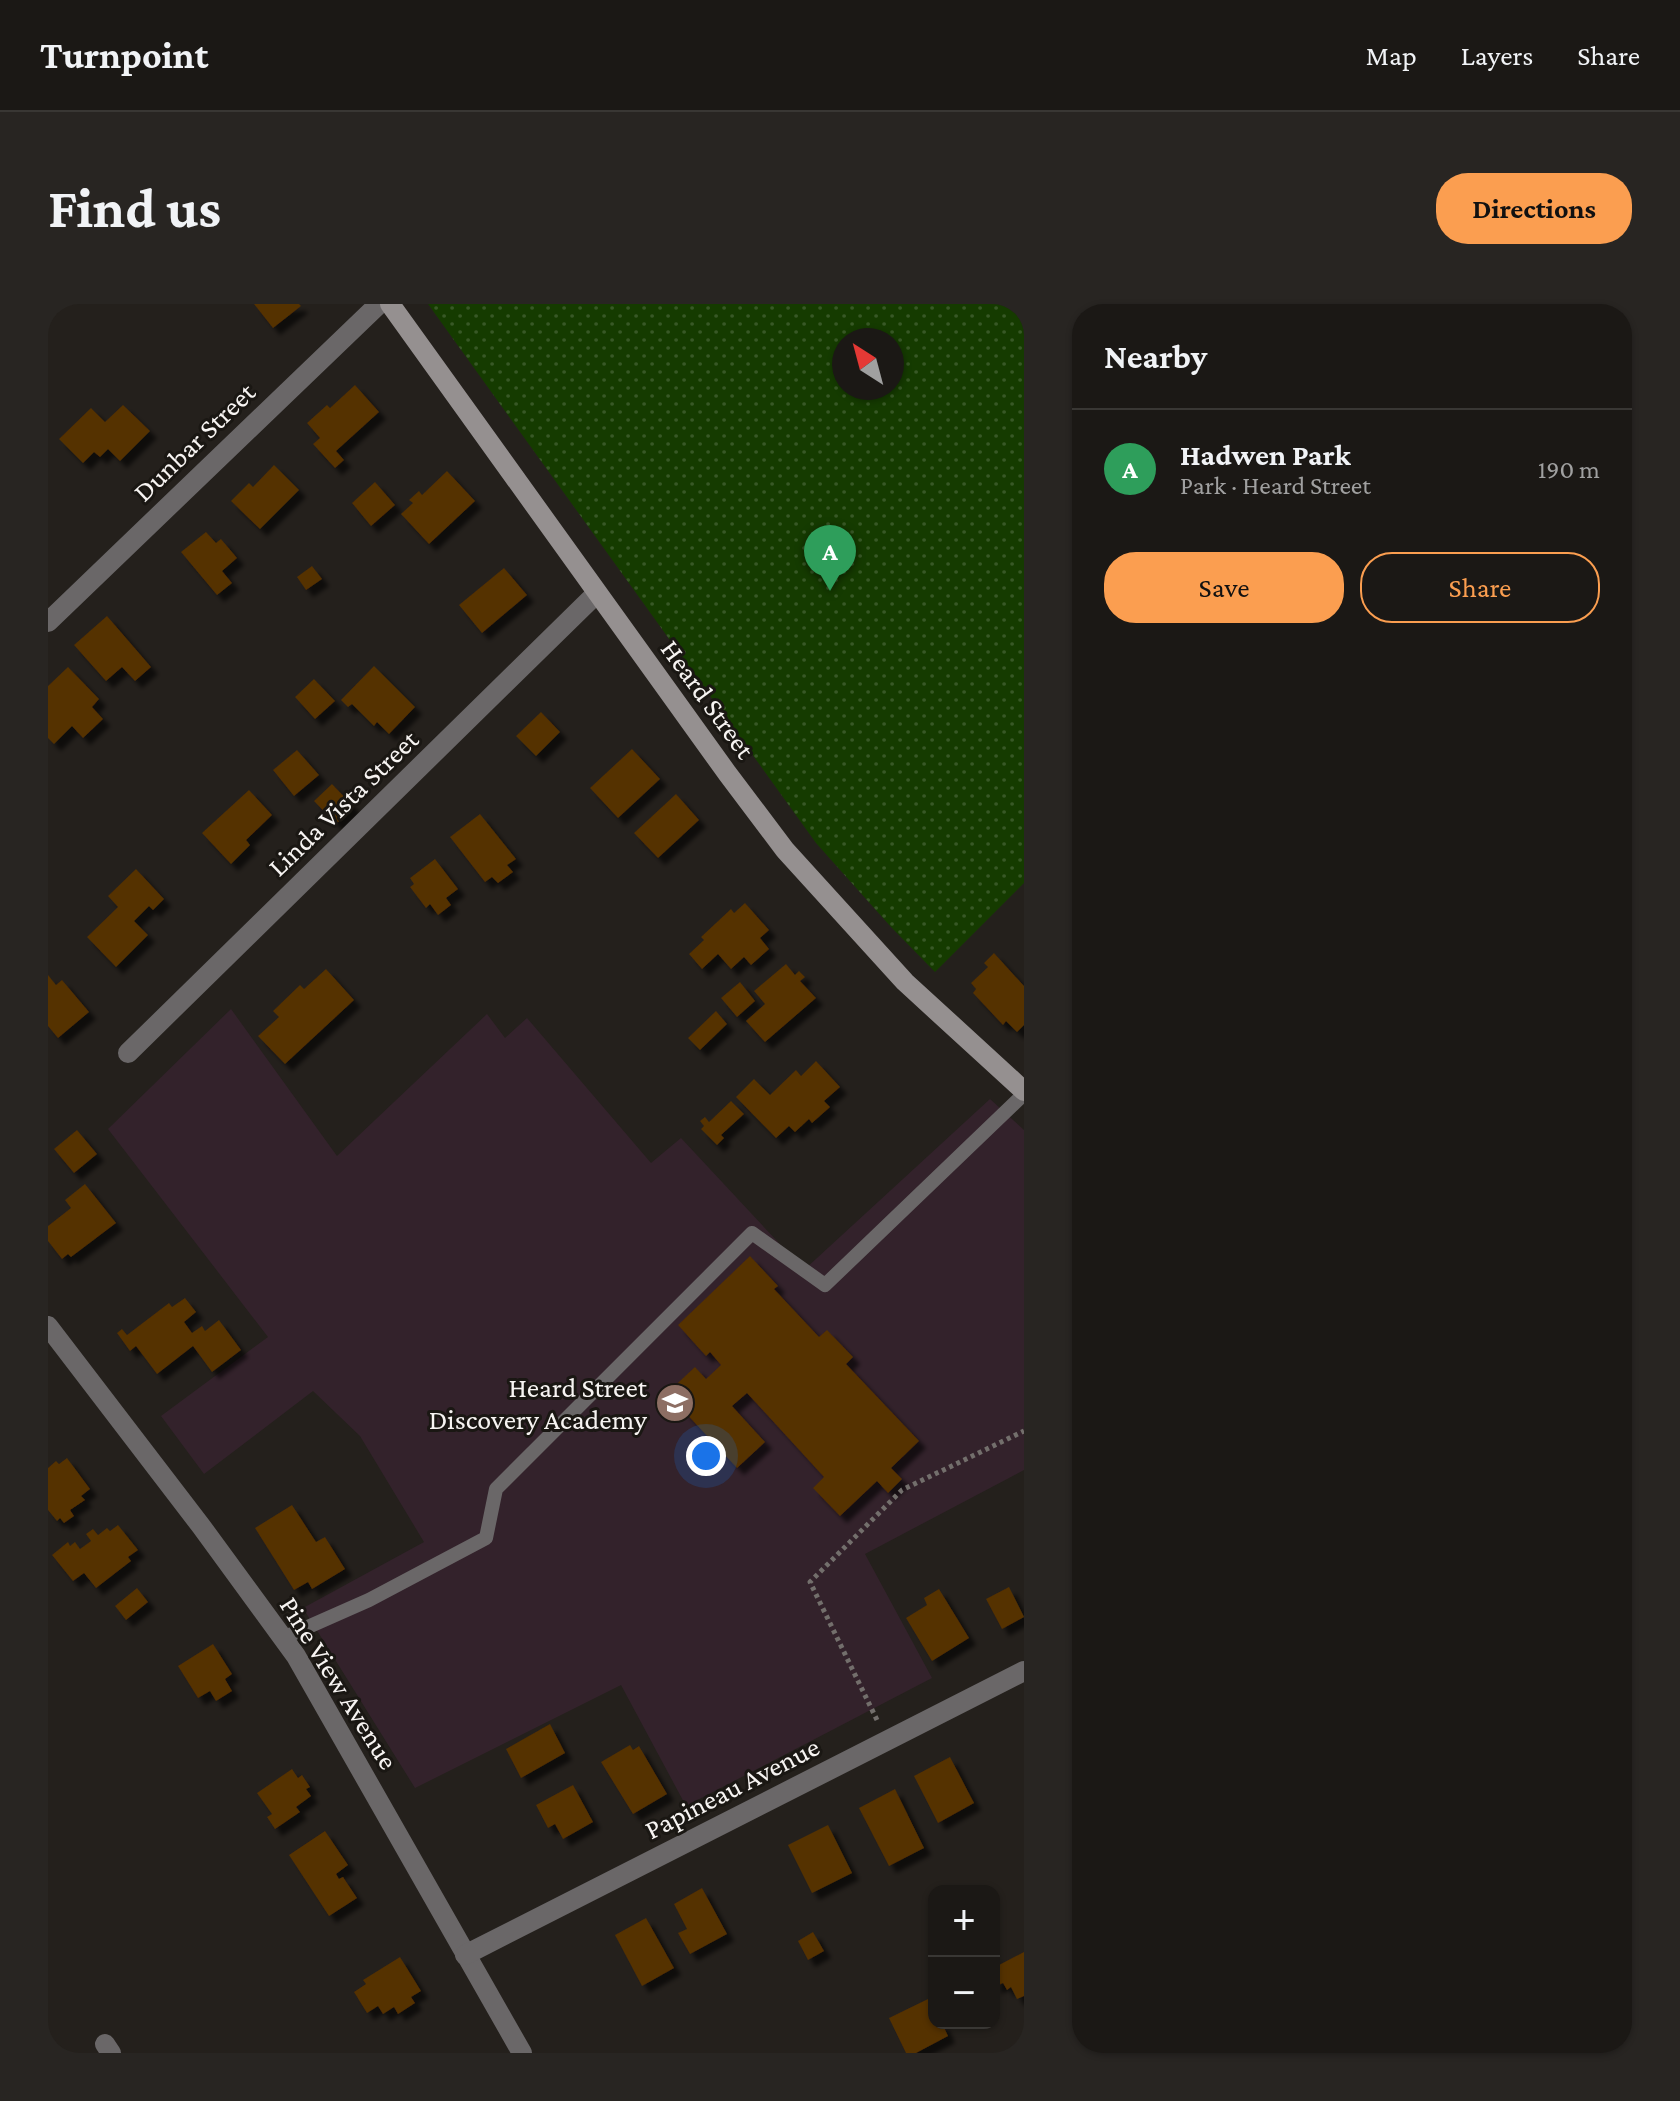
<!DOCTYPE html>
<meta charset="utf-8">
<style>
:root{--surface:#1b1815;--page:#282522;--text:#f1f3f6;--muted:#a0a0a0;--line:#393734;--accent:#fb9e50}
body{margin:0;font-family:"Crimson Pro",serif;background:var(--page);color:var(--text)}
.controls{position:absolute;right:24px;bottom:24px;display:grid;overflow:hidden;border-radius:16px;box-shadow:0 2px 6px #0004}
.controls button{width:72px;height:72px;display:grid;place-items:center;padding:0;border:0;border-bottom:2px solid var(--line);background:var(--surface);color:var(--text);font:40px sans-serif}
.compass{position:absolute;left:784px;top:24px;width:72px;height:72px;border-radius:50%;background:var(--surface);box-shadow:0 2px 6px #0004;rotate:324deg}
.you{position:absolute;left:658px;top:1152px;width:28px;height:28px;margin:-20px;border:6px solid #fff;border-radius:50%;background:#1a73e8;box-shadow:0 0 0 12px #1a73e833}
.badge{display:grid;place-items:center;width:52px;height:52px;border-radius:50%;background:var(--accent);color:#fff;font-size:26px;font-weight:700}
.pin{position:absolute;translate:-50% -66px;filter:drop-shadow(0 2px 4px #0008)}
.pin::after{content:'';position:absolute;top:42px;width:28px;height:24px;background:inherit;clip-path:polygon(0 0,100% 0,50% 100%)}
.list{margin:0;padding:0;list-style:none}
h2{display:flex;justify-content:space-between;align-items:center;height:104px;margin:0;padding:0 32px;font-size:34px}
h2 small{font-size:26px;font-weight:400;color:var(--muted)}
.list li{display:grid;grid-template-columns:52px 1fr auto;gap:24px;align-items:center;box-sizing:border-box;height:120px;padding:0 32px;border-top:2px solid var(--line)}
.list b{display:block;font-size:30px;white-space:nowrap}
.list p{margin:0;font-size:26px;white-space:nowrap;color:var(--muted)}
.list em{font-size:26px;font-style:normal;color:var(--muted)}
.actions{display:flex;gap:16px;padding:24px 32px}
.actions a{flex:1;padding:18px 0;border:2px solid var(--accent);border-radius:32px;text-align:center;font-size:28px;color:var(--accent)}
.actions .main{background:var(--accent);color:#111}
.map{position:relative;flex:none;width:976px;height:1749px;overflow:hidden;border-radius:32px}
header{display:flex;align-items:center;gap:48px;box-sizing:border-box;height:112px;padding:0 40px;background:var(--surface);border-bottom:2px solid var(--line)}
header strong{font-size:38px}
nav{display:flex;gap:44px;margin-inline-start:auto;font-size:28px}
.intro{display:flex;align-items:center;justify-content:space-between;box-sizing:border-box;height:192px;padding:0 48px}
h1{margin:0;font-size:56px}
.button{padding:20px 36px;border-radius:32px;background:var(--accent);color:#111;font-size:28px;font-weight:700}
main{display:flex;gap:48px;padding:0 48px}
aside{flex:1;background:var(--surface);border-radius:32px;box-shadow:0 2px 6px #0004}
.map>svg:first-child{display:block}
.education{fill:#33222b}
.park{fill:url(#park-dots);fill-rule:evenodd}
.building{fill:#543000;filter:url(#shadow)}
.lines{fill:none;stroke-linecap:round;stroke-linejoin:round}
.path{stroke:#736f6c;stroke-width:5;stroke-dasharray:4 4;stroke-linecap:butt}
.lane{stroke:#6a6768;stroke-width:14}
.street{stroke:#6a6768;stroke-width:20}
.secondary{stroke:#959090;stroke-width:20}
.labels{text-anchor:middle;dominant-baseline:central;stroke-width:6;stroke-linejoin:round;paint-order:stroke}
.street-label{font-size:28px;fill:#f7f4f2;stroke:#1a1713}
.poi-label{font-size:28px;fill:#f7f4f2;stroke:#1a1713;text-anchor:end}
</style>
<header>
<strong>Turnpoint</strong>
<nav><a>Map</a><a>Layers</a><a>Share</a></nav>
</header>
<div class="intro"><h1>Find us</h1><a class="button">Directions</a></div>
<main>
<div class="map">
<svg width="976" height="1749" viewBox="0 0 976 1749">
<defs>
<pattern id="park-dots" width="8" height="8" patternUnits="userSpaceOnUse" patternTransform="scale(2)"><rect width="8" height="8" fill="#153b00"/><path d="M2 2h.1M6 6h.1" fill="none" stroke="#385826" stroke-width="1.8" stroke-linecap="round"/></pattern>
<filter id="shadow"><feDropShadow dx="7" dy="7" stdDeviation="2" flood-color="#0009"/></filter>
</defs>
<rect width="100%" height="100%" fill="#24201c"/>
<path class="education" d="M183,705L289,852L439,710L457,734L479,714L603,859L633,834L756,966L942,795L976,826V1166L817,1250L884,1374L638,1502L573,1381L367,1484L255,1304L376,1238L312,1132L265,1087L156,1170L113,1112L220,1033L60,825Z"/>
<path class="park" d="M380,0H976V579L887,668L843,623L768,539ZM796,36H844V84H796Z"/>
<g class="building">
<path d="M206,0H251L253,2L225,24Z"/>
<path d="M307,81L331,108L288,147L296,156L287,164L265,140L272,134L259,119L279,101L282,104Z"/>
<path d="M75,101L102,127L72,157L60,145L52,153L46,148L35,159L11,135L43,104L57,118Z"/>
<path d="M226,161L251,186L212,225L183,197L201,179L205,183Z"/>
<path d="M399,167L427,197L381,240L353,210L365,199L361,196L371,187L374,191Z"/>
<path d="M327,178L347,201L323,222L304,199Z"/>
<path d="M158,228L168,239L173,235L189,254L174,267L184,279L169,291L133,248Z"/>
<path d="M264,262L274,275L258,286L249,273Z"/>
<path d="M456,264L479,291L434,329L411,301Z"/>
<path d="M59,312L103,363L87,377L74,363L58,377L26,341Z"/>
<path d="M326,362L367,403L341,430L329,418L326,422L304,400L300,403L293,396Z"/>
<path d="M20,363L51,395L44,403L55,415L35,434L24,422L6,440L0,434V382Z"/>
<path d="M266,375L287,397L267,415L247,393Z"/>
<path d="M493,408L512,428L488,452L468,432Z"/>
<path d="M584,445L612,475L570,514L542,484Z"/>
<path d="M249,446L271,471L246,492L225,466Z"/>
<path d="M284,480L306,503L288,520L266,497Z"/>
<path d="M201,486L224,511L198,536L202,541L183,560L154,529Z"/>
<path d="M628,490L651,516L610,554L586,529Z"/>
<path d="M432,510L468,555L459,561L465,568L450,579L444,573L437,578L402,533Z"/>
<path d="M387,555L410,585L398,594L403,601L390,611L382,600L378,604L362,583L366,580L362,574Z"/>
<path d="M88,565L116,595L105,606L101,602L86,617L100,631L68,663L39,633L70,603L60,592Z"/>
<path d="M697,599L721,626L712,634L721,645L703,661L696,653L683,665L670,650L654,665L641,650L656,636L653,633L683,605L686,609Z"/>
<path d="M946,649L976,682V721L969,728L958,717L955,721L925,689L928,685L923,679L940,663L936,659Z"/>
<path d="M738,660L747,671L751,667L757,673L752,677L768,694L717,738L698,717L717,700L706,687Z"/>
<path d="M278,665L306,696L237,760L210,732L231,713L225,707L252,681L256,685Z"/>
<path d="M0,671L8,681L14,676L41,708L10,734L0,722Z"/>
<path d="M692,678L707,697L689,713L673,694Z"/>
<path d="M668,707L679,720L652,746L640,734Z"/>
<path d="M768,757L792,783L776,797L782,803L764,819L761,815L747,828L741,822L728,834L688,793L706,775L722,791L748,766L753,772Z"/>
<path d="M683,797L696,810L673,831L676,834L669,841L653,825L656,822L652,817L657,813L661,818Z"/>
<path d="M29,826L49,850L26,869L6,845Z"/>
<path d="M37,880L68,919L23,953L20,950L14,955L0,937V922L23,904L17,896Z"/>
<path d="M702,952L730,982L726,985L771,1033L779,1026L805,1053L798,1060L871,1137L843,1164L854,1175L840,1189L829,1177L792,1212L765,1184L776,1173L699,1089L684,1102L717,1138L689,1164L619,1089L647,1063L658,1075L673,1061L662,1048L658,1052L630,1021Z"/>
<path d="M137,994L148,1008L136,1018L144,1029L154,1022L157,1027L171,1016L193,1046L164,1068L145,1042L109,1070L88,1042L82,1047L69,1029L74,1025L79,1031L121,999L124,1003Z"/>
<path d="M19,1154L42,1185L33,1192L37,1196L22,1206L26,1212L16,1219L12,1214L9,1217L0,1206V1164L8,1157L11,1160Z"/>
<path d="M244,1201L268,1238L277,1233L297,1265L264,1285L260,1278L246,1286L207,1224Z"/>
<path d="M70,1221L90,1246L80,1253L83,1257L48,1284L36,1269L25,1277L4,1251L20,1238L22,1242L27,1238L32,1245L43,1237L38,1230L45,1225L50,1231L59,1224L62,1227Z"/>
<path d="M961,1283L976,1313L954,1325L938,1295Z"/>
<path d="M89,1284L100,1298L78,1316L67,1302Z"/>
<path d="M891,1285L921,1334L884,1357L858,1314L879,1301L876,1294Z"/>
<path d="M165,1340L184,1370L177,1375L184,1387L168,1397L162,1387L150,1394L130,1362Z"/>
<path d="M502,1420L517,1449L473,1474L458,1445Z"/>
<path d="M582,1441L585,1446L591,1442L619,1490L585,1510L553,1458Z"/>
<path d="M902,1453L926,1499L890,1519L866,1472Z"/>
<path d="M244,1465L250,1474L254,1471L262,1483L258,1485L263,1492L248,1503L252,1508L227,1525L219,1513L224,1510L209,1489Z"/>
<path d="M525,1481L545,1518L515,1535L507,1520L500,1524L488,1501Z"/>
<path d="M847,1485L876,1544L841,1562L811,1504Z"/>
<path d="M780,1521L804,1569L764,1589L740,1541Z"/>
<path d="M277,1527L300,1561L288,1570L291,1575L295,1573L309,1594L281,1612L241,1551Z"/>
<path d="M654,1584L679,1630L642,1650L630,1629L639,1625L626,1600Z"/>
<path d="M598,1614L626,1664L594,1682L567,1631Z"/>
<path d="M765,1628L776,1647L760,1656L750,1637Z"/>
<path d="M976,1648V1692L969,1695L963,1683L959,1686L955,1679L946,1683V1650L951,1661Z"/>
<path d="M352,1653L373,1687L363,1693L367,1699L350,1710L346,1703L335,1710L330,1702L319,1709L306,1688L318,1680L315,1676Z"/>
<path d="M882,1694L886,1703V1719H894L900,1732L868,1749H858L841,1714Z"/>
</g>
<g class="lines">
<path class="path" d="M829,1416L762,1278L854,1186L976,1127"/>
<path class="lane" d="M235,1334L321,1296L438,1234L448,1185L704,929L777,981L976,790"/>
<g class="street">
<path d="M0,318L331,0"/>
<path d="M80,749L549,289"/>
<path d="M0,1022L153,1222L248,1352L474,1749"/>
<path d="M417,1651L976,1367"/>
<path d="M57,1740L63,1749"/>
</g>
<path class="secondary" d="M342,0L679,469L737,546L857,678L976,787"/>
</g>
<defs>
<symbol id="school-disc" viewBox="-11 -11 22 22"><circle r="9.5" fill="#8d6e63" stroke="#1a1713"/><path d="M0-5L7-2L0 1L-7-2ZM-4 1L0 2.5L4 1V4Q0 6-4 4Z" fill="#fff"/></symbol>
</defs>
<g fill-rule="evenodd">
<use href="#school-disc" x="605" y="1077" width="44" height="44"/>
</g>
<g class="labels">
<g class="street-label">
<text transform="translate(146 138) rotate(-44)">Dunbar Street</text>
<text transform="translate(660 395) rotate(54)">Heard Street</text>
<text transform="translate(295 499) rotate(-44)">Linda Vista Street</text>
<text transform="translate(291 1379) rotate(58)">Pine View Avenue</text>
<text transform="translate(684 1484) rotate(-27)">Papineau Avenue</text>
</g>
<g class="poi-label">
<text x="599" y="1083">Heard Street<tspan x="599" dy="32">Discovery Academy</tspan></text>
</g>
</g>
</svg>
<div class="controls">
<button>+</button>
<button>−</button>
</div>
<svg class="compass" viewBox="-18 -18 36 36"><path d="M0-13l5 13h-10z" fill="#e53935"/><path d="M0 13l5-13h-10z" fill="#a0a0a0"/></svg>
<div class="you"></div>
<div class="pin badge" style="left:782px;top:287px;background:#2e9e5b">A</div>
</div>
<aside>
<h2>Nearby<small></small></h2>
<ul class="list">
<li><span class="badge" style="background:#2e9e5b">A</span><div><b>Hadwen Park</b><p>Park · Heard Street</p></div><em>190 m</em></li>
</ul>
<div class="actions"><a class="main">Save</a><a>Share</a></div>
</aside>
</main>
